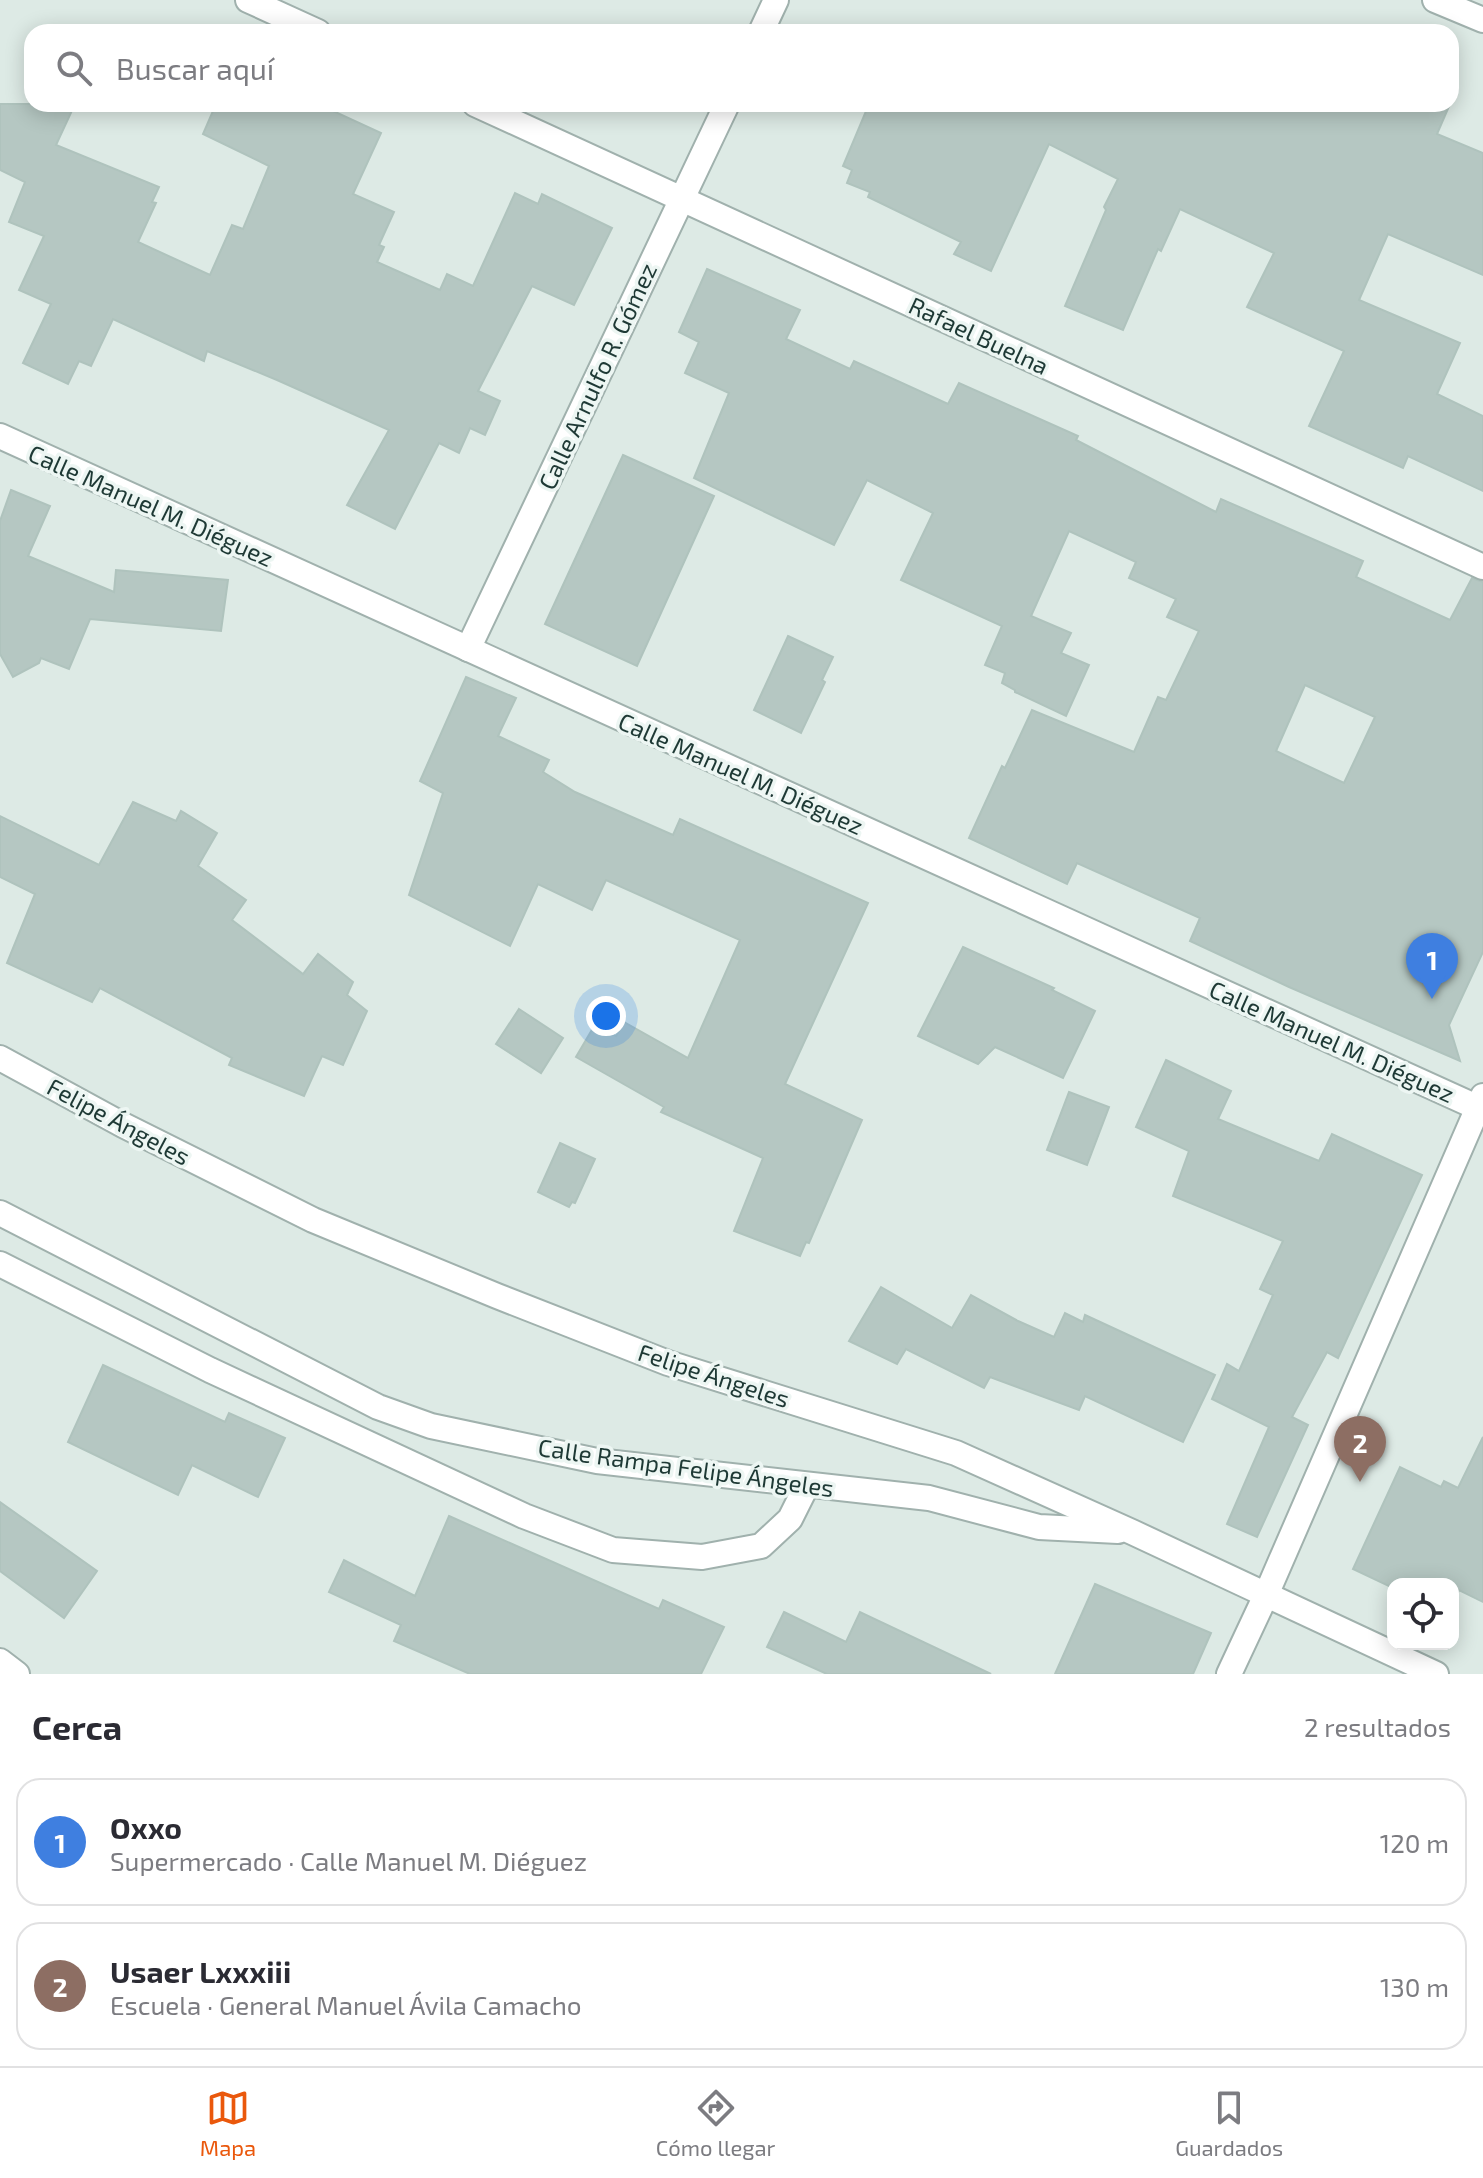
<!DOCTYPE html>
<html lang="es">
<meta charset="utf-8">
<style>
:root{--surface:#fff;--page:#f2f2f3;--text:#2b2b33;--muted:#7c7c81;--line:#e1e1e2;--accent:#ea580c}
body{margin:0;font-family:"Exo 2",sans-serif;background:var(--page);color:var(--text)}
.controls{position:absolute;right:24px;bottom:24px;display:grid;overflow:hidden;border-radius:16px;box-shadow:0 4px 20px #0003}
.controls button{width:72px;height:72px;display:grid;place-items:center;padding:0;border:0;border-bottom:2px solid var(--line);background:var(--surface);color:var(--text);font:40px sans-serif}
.you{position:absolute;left:606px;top:1016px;width:28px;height:28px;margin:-20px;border:6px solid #fff;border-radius:50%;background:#1a73e8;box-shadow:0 0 0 12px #1a73e833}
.badge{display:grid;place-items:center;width:52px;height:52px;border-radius:50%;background:var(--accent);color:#fff;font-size:26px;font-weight:700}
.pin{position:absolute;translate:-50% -66px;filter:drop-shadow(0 2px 4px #0008)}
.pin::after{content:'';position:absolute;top:42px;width:28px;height:24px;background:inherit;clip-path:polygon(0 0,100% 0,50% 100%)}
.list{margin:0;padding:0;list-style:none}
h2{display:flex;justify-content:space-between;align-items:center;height:104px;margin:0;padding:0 32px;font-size:34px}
h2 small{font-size:26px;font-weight:400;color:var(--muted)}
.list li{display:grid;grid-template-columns:52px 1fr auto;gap:24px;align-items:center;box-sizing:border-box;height:128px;margin:0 16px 16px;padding:0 16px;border:2px solid var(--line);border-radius:24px}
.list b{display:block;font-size:30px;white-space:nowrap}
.list p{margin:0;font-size:26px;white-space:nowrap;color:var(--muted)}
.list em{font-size:26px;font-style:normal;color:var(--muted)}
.icon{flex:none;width:44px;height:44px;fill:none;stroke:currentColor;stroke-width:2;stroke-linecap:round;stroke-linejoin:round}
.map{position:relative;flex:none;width:1483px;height:1674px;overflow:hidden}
.search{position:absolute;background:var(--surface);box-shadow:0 4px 20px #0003;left:24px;right:24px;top:24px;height:88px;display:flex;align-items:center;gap:20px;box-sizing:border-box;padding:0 28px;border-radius:24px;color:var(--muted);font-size:30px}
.sheet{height:392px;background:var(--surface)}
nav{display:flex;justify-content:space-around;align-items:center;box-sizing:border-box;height:112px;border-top:2px solid var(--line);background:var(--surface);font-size:22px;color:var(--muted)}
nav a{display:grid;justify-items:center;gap:4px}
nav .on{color:var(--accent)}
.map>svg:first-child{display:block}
.building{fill:#b5c7c2;stroke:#afc3bd;stroke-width:2;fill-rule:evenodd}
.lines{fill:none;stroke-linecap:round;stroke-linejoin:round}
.minor-casing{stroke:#a0b1ad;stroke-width:28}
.minor{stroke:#fff;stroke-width:24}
.labels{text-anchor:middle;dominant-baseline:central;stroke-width:7;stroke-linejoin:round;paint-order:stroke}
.street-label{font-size:24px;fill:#1e3935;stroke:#edf6f3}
</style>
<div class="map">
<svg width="1483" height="1674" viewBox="0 0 1483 1674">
<rect width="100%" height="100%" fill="#ddeae5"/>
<g class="building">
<path d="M0,104H75L56,145L159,187L152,202L156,203L138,242L210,275L232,225L243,229L269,166L203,134L216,104H318L381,133L353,194L394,212L379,245L384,247L377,262L440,290L447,274L473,286L515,193L538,204L542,194L612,228L574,305L532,286L478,391L500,401L485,435L470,428L459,453L439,443L395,529L347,505L389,430L277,380L207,351L204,361L113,319L91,366L79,361L68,384L23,363L51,304L19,290L44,236L9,222L25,182L0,170Z"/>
<path d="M869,104H1450L1437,134L1483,153V275L1388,234L1359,300L1460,343L1437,394L1483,416V491L1408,456L1403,468L1309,426L1344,351L1247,307L1274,253L1180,209L1161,251L1158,249L1123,330L1065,306L1106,210L1104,207L1118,179L1049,144L991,271L954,254L961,242L868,197L870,192L847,183L852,170L843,166Z"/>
<path d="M707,269L800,310L786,339L850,369L854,361L948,404L959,383L1078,436L1076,440L1216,512L1221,499L1363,561L1356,577L1450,620L1472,578L1483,582V952L1449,1025L1460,1061L1289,987L1190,941L1200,918L1077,863L1067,884L969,838L1002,766L1005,768L1032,710L1134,752L1158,697L1166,700L1199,631L1167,617L1176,599L1129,578L1136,562L1069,531L1031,616L1071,633L1061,653L1089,665L1066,716L1015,692V690L1002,683L1005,673L985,665L1002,626L901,580L933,513L867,480L834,545L694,478L729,393L685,373L699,342L679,332ZM1305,685L1375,717L1344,783L1276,751Z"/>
<path d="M623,455L714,496L637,666L545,624Z"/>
<path d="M11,490L50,506L28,556L114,592L116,570L228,580L221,631L90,619L69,669L41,658L39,663L13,677L0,654V521Z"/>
<path d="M788,636L833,657L822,680L825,682L801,733L754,710Z"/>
<path d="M466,677L516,698L498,736L549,760L543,772L575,792L673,835L680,819L868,903L785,1084L862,1120L809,1243L806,1242L800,1256L734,1231L763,1158L661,1112L664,1107L576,1057L596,1023L616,1036L624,1022L688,1058L740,940L606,880L592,910L538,884L510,946L409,895L443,793L420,781Z"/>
<path d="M133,802L176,821L181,811L217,833L198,866L246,900L232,920L303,974L318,954L353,982L347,995L367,1011L343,1065L322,1056L304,1096L229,1065L232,1058L100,988L92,1002L7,963L35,894L0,877V816L99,865Z"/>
<path d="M963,947L1054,988L1052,990L1095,1011L1063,1078L995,1047L978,1064L918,1036Z"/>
<path d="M519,1009L563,1038L541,1073L496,1044Z"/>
<path d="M1166,1060L1231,1091L1218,1119L1319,1161L1332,1134L1422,1175L1338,1358L1327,1352L1292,1417L1308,1425L1257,1537L1227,1524L1269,1427L1212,1399L1227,1364L1239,1371L1273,1295L1260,1289L1283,1241L1173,1196L1189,1151L1136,1127Z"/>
<path d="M1069,1092L1109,1107L1087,1165L1047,1150Z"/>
<path d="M560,1143L595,1159L575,1203L572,1202L569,1207L538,1192Z"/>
<path d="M881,1287L952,1328L971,1295L1018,1321L1054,1337L1065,1313L1083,1322L1085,1315L1215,1375L1183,1442L1085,1396L1079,1410L990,1377L984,1388L906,1349L897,1364L849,1341Z"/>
<path d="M103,1365L225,1422L229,1413L285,1438L258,1497L192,1465L178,1495L68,1442Z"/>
<path d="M1483,1437V1602L1459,1590L1453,1604V1584H1393V1588L1353,1569L1400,1467L1441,1487L1444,1481L1458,1488Z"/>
<path d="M0,1502L97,1571L64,1618L0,1571Z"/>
<path d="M449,1516L659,1609L663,1600L724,1627L701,1674H470L394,1641L401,1625L329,1592L344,1560L415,1596Z"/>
<path d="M1095,1584L1211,1633L1193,1674H1055Z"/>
<path d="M784,1612L846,1642L860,1612L991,1674H827L767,1647Z"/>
</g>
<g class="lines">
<defs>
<g id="minor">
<path d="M248,0L318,32"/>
<path d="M1435,0L1483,20"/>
<path d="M761,32L776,0"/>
<path d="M475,104L1483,567"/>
<path d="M0,436L1483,1110"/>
<path d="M468,649L727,104"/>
<path d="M0,1058L123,1125L313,1220L497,1296L668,1363L956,1453L1132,1532L1436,1674"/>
<path d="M0,1213L378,1407L431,1426L597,1461L929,1498L1039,1527L1118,1531"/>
<path d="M0,1264L210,1370L524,1516L613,1550L702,1557L761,1546L790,1519L807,1485"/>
<path d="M0,1661L17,1674"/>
<path d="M1229,1674L1266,1595L1483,1096"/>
</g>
</defs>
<use href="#minor" class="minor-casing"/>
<use href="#minor" class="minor"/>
</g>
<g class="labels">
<g class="street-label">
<text transform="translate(979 335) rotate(25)">Rafael Buelna</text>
<text transform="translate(597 376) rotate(-65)">Calle Arnulfo R. Gómez</text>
<text transform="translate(151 505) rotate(24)">Calle Manuel M. Diéguez</text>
<text transform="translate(741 773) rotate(24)">Calle Manuel M. Diéguez</text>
<text transform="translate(1332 1041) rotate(24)">Calle Manuel M. Diéguez</text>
<text transform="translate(119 1121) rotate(28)">Felipe Ángeles</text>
<text transform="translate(714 1375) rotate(18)">Felipe Ángeles</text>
<text transform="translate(686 1467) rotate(8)">Calle Rampa Felipe Ángeles</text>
</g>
</g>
</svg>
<div class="controls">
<button><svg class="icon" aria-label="locate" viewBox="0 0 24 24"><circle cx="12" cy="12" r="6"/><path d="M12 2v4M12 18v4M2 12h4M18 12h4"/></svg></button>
</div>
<div class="you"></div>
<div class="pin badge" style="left:1432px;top:999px;background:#3f7fe0">1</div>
<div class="pin badge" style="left:1360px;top:1482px;background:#8d6e63">2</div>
<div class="search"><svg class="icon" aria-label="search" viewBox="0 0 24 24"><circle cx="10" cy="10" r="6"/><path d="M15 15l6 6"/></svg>Buscar aquí</div>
</div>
<section class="sheet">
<h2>Cerca<small>2 resultados</small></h2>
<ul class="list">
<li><span class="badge" style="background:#3f7fe0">1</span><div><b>Oxxo</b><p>Supermercado · Calle Manuel M. Diéguez</p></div><em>120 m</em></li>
<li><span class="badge" style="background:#8d6e63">2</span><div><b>Usaer Lxxxiii</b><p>Escuela · General Manuel Ávila Camacho</p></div><em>130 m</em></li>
</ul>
</section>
<nav>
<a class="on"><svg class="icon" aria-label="map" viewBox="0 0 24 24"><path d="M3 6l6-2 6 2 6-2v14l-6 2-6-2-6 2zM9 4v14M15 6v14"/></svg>Mapa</a>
<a><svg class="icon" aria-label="directions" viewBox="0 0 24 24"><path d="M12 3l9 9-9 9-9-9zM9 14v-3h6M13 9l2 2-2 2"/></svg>Cómo llegar</a>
<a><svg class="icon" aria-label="saved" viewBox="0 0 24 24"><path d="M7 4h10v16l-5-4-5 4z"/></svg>Guardados</a>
</nav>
